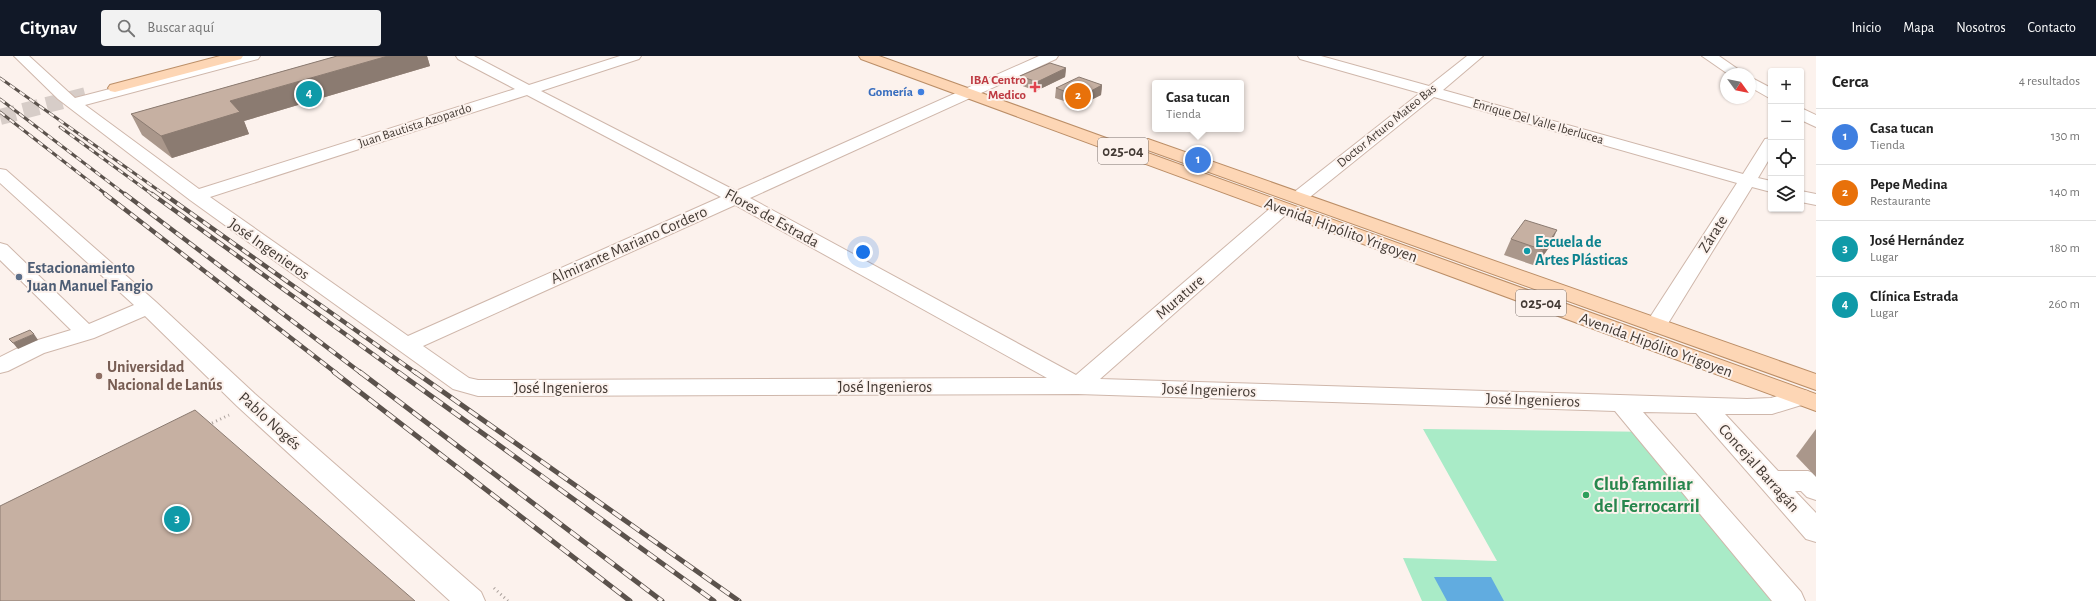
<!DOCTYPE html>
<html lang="es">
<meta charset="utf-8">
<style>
:root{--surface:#fff;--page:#f2f2f2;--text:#222;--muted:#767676;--line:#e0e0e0;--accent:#111827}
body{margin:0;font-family:"Alegreya Sans",sans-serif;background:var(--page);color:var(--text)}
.controls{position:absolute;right:12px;top:12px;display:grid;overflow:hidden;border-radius:4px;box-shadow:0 1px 3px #0004}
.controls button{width:36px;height:36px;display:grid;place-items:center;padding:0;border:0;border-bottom:1px solid var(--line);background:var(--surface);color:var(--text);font:20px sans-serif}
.compass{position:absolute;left:1720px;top:12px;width:36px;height:36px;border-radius:50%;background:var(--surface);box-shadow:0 1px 3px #0004;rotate:123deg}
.you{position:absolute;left:863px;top:196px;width:14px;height:14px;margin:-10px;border:3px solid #fff;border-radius:50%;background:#1a73e8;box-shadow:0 0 0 6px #1a73e833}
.badge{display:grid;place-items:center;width:26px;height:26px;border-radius:50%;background:var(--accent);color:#fff;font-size:13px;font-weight:700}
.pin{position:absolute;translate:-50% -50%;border:2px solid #fff;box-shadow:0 1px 4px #0006}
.popup{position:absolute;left:1152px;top:24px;width:92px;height:52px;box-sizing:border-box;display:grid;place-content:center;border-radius:4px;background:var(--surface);filter:drop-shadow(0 1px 3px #0005);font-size:13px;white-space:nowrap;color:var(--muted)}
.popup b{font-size:15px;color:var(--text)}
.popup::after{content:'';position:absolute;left:50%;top:100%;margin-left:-8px;border:8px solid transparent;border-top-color:var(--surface)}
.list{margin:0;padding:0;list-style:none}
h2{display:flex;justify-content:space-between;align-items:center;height:52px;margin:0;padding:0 16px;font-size:17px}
h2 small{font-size:13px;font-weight:400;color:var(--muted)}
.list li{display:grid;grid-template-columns:26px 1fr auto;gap:12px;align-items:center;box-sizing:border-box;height:56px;padding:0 16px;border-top:1px solid var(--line)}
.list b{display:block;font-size:15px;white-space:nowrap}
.list p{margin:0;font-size:13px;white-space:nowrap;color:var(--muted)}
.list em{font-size:13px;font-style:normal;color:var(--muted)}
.icon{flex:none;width:22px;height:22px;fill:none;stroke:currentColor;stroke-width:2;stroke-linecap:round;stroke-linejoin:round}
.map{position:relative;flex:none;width:1816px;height:545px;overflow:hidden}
header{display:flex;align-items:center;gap:24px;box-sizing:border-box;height:56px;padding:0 20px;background:var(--accent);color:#fff}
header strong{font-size:19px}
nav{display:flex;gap:22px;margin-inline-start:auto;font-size:14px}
.search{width:280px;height:36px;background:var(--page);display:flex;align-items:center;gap:10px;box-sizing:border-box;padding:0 14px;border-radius:4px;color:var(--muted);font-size:15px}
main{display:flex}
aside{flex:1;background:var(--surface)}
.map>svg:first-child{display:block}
.green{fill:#a9ebc7}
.water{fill:#61ace0}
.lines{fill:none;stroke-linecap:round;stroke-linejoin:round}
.major-tunnel{stroke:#d7cdc8;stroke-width:16;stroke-dasharray:16 8;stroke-linecap:butt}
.minor-casing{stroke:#cfb7ab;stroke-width:2}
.major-casing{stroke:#bb8e67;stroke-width:2}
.path{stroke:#a99f9a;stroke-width:3;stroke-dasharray:1 3.5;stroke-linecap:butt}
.minor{fill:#fff;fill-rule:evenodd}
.major{fill:#fdd6b5;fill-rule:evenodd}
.rail-far2-casing{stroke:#5b524c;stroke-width:3}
.rail-far1-casing{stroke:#5b524c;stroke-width:4.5}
.rail-casing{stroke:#5b524c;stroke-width:5}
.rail-far2{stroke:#fcf2ed;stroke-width:2;stroke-dasharray:6;stroke-linecap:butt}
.rail-far1{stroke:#fcf2ed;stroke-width:3;stroke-dasharray:8;stroke-linecap:butt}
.rail{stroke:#fcf2ed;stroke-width:3.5;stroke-dasharray:11;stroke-linecap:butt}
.wall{fill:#aa978b}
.shaded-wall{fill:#8b7b71}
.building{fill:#c6b0a2;stroke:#8b7b71}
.health-dot{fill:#e0444e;stroke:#fcf2ed;stroke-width:1.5}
.shop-dot{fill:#3f7fe0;stroke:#fcf2ed;stroke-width:1.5}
.culture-dot{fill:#0f9aa8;stroke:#fcf2ed;stroke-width:1.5}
.service-dot{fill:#5c6f8a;stroke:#fcf2ed;stroke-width:1.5}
.education-dot{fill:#8d6e63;stroke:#fcf2ed;stroke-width:1.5}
.leisure-dot{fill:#2e9e5b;stroke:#fcf2ed;stroke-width:1.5}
.labels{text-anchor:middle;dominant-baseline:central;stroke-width:4;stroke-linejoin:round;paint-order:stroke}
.far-health-label{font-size:13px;font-weight:bold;fill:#be3a42;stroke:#fcf2ed;text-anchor:end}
.far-shop-label{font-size:13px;font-weight:bold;fill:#366cbe;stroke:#fcf2ed;text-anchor:end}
.far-street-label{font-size:13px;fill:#433a34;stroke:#fcf2ed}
.shield{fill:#fcf2ed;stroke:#7a716c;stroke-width:1}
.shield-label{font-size:15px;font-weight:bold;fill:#433a34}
.street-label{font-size:16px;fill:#433a34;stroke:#fcf2ed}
.culture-label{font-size:16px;font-weight:bold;fill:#0d838f;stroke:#fcf2ed;text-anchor:start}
.service-label{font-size:16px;font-weight:bold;fill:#4e5e75;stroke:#fcf2ed;text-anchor:start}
.education-label{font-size:16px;font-weight:bold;fill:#785e54;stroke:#fcf2ed;text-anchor:start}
.near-leisure-label{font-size:19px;font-weight:bold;fill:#27864d;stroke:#fcf2ed;text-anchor:start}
</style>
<header>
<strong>Citynav</strong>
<div class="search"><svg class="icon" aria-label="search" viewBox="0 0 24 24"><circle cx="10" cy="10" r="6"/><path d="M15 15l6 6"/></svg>Buscar aquí</div>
<nav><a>Inicio</a><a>Mapa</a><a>Nosotros</a><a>Contacto</a></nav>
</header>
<main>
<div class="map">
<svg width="1816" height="545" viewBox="0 0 1816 545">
<rect width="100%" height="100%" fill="#fcf2ed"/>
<path class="green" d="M1423,373L1657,376L1805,545H1422L1403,502L1497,505Z"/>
<path class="water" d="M1434,521H1491L1504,545H1447Z"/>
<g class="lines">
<path class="major-tunnel" d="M0,61L90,38"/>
<defs>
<g id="minor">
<path d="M14,0H29L75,42L237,0H260L258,3L85,49L199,133L515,33L458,3L456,0H474L529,29L620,0H641L639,3L541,35L736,135L1039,0H1058L1056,3L750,142L1076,319L1274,149L1281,147L1288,149L1290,153L1288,157L1100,323L1747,343L1771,342L1800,333L1808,335L1812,341L1808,347L1772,358H1725L1778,415H1808L1816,418V444L1807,441L1801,435H1795L1816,457V486L1806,483L1696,357L1643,356L1801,536L1805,545H1772L1615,355L1078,338L478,340L453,333L190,144L58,43ZM527,39L721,141L408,280L210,141ZM735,149L1047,322L478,324L469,322L423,290Z"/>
<path d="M1298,0H1321L1429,30L1467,0H1483L1443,34L1743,118L1765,83L1771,82V100L1758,122L1771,125V136L1752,131L1664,274L1656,276L1648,274L1645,269L1737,127L1434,41L1305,145L1299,146L1293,145L1290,141L1293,137L1420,37L1300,3Z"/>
<path d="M1702,0H1719L1745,18H1728Z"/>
<path d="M1750,21L1771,32V43L1750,31Z"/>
<path d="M1801,52L1816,59V71L1801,64Z"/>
<path d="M0,113L6,114L156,246L255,338L481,536L485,545H450L237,350L145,260L94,282L44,297L8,315L0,317V301L28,287L71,274L0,204V187L7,189L89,268L134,249L0,127Z"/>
<path d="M1801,135L1816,138V149L1801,146Z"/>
</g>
<g id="major">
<path d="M220,0H243L241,3L115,36L110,35L108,32L110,29Z"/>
<path d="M859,0H879L1816,338V355L861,3Z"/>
<path d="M1148,83L1816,318V334L1142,92L1140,88L1142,84Z"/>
</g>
</defs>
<use href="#minor" class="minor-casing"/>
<use href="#major" class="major-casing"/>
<g class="path">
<path d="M208,369L229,359"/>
<path d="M494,532L508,545"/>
</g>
<use href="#minor" class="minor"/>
<use href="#major" class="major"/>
<defs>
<g id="rail-far2">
<path d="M0,22L165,139"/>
<path d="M0,43L126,139"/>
<path d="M0,56L107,139"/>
<path d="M60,71L153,139"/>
</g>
<g id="rail-far1">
<path d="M105,138L336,317"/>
<path d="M125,138L361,317"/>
<path d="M152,138L399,317"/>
<path d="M164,138L416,317"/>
</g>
<g id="rail">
<path d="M334,316L630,545"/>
<path d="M360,316L662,545"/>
<path d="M398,316L714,545"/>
<path d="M415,316L739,545"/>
</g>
</defs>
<use href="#rail-far2" class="rail-far2-casing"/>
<use href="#rail-far1" class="rail-far1-casing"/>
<use href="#rail" class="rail-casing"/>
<use href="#rail-far2" class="rail-far2"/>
<use href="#rail-far1" class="rail-far1"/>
<use href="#rail" class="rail"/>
</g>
<g class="wall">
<path d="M337,0H427L430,10L244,65L249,78L172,102L142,79L131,58Z"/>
<path d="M1066,12L1065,21L1036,35L1020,29V20Z"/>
<path d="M1102,29L1101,39L1079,50L1055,42L1056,32Z"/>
<path d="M1511,183L1550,190L1536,210L1504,199Z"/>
<path d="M1816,373V421L1796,400Z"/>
</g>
<g class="shaded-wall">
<path d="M388,0H427L430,10L244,65L249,78L172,102L161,80L230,45Z"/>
<path d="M1066,12L1065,21L1036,35L1037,26Z"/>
<path d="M1102,29L1101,39L1079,50L1080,41Z"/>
<path d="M1557,174L1550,190L1536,210L1543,194Z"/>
<path d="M34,278L38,284L18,293L13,287Z"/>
</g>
<g class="building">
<path d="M337,0H388L230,45L240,56L161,80L131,58Z"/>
<path d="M1050,7L1066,12L1037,26L1020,20Z"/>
<path d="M1079,21L1102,29L1080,41L1056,32Z"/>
<path d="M1525,164L1557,174L1543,194L1511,183Z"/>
<path d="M30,274L34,278L13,287L9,283Z"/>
<path d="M195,354L415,545H0V450Z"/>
</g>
<path class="health-dot" d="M1033 25h4v4h4v4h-4v4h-4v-4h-4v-4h4z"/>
<circle class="shop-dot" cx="921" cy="36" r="4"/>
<circle class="culture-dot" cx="1527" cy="195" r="4"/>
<circle class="service-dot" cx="19" cy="221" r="4"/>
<circle class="education-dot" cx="99" cy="320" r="4"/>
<circle class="leisure-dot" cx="1586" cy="439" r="4"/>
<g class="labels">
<g class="far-health-label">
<text x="1026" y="24">IBA Centro<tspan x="1026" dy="15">Medico</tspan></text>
</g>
<g class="far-shop-label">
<text x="913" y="36">Gomería</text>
</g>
<g class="far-street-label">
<text transform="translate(1538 66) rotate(16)">Enrique Del Valle Iberlucea</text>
<text transform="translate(415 70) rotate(-18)">Juan Bautista Azopardo</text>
<text transform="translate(1387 70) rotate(-39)">Doctor Arturo Mateo Bas</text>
</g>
<g class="shield">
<rect x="1098" y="82" width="50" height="26" rx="3"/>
<rect x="1516" y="234" width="50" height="26" rx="3"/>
</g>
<g class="shield-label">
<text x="1123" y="95">025-04</text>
<text x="1541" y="247">025-04</text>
</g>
<g class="street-label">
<text transform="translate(772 162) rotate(29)">Flores de Estrada</text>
<text transform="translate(1341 174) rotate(20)">Avenida Hipólito Yrigoyen</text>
<text transform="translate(1713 178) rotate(-58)">Zárate</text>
<text transform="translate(629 189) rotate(-24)">Almirante Mariano Cordero</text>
<text transform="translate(269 193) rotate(35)">José Ingenieros</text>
<text transform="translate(1180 241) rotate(-41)">Murature</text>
<text transform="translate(1656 289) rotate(20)">Avenida Hipólito Yrigoyen</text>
<text x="885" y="331">José Ingenieros</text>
<text x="561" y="332">José Ingenieros</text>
<text transform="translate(1209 334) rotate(2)">José Ingenieros</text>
<text transform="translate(1533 344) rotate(2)">José Ingenieros</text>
<text transform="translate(270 365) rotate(42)">Pablo Nogés</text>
<text transform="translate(1759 412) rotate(48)">Concejal Barragán</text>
</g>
<g class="culture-label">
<text x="1535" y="186">Escuela de<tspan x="1535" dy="18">Artes Plásticas</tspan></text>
</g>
<g class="service-label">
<text x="27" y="212">Estacionamiento<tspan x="27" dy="18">Juan Manuel Fangio</tspan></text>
</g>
<g class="education-label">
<text x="107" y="311">Universidad<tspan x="107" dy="18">Nacional de Lanús</tspan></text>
</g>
<g class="near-leisure-label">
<text x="1594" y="428">Club familiar<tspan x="1594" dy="22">del Ferrocarril</tspan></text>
</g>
</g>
</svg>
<div class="controls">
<button>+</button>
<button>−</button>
<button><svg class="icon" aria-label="locate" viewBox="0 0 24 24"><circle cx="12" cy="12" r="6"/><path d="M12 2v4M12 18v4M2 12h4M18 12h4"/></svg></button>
<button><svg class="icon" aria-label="layers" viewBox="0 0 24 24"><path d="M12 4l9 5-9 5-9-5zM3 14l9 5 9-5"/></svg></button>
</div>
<svg class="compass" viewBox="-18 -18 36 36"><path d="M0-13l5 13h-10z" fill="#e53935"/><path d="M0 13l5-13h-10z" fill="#767676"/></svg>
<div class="you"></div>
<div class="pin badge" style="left:1198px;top:104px;background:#3f7fe0">1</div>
<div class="popup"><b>Casa tucan</b>Tienda</div>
<div class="pin badge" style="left:1078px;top:40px;background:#e8710a">2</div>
<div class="pin badge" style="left:177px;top:463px;background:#0f9aa8">3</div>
<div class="pin badge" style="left:309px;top:38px;background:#0f9aa8">4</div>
</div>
<aside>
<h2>Cerca<small>4 resultados</small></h2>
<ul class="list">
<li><span class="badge" style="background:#3f7fe0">1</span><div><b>Casa tucan</b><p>Tienda</p></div><em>130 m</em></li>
<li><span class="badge" style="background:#e8710a">2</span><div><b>Pepe Medina</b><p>Restaurante</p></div><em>140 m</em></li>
<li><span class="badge" style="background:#0f9aa8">3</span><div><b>José Hernández</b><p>Lugar</p></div><em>180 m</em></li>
<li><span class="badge" style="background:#0f9aa8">4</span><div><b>Clínica Estrada</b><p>Lugar</p></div><em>260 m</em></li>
</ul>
</aside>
</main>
